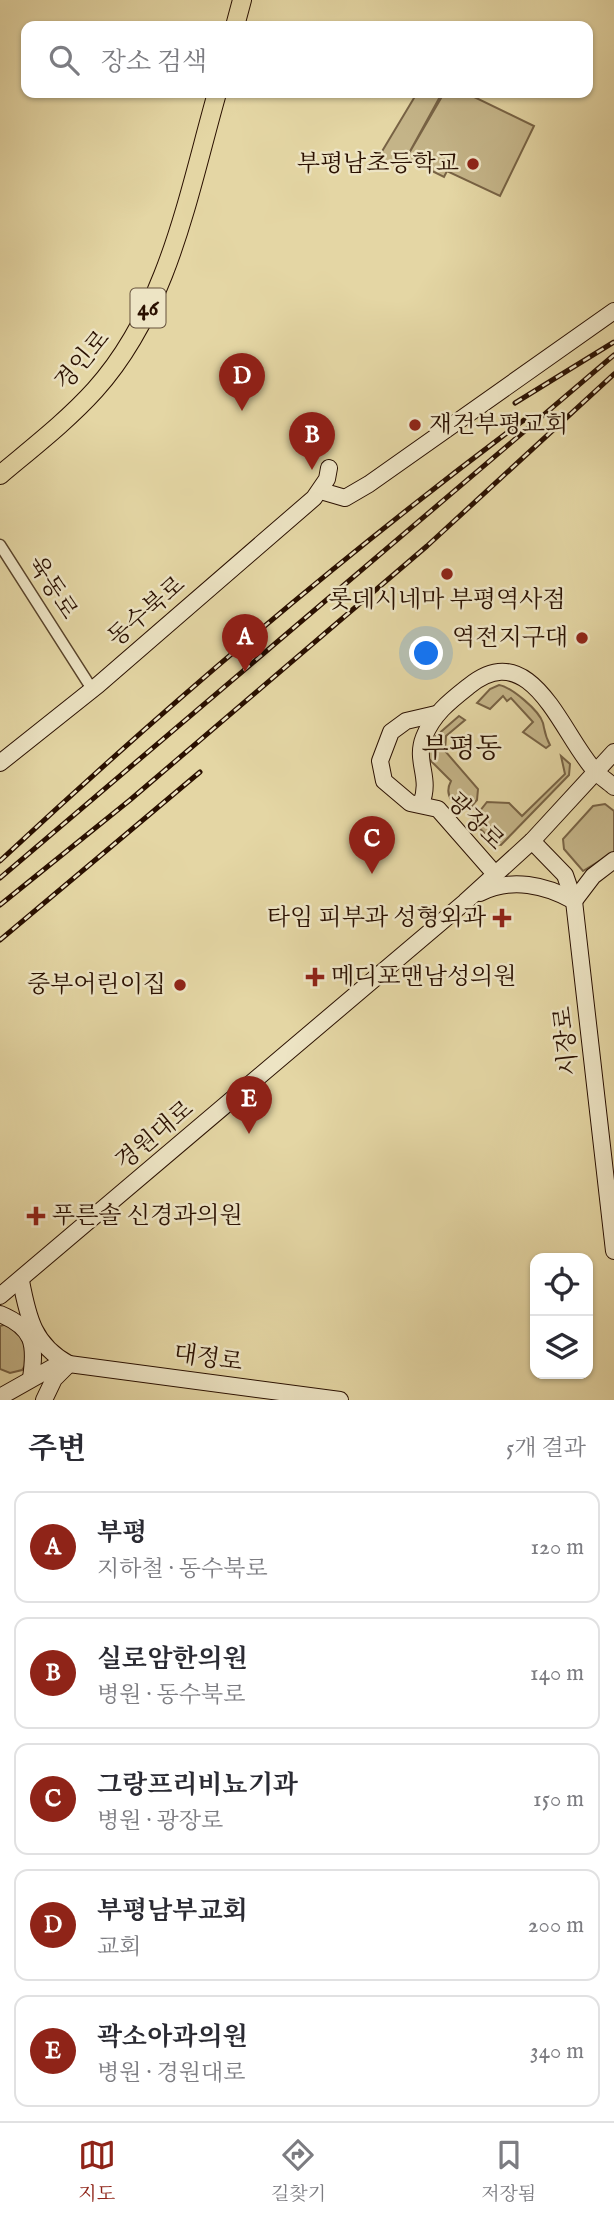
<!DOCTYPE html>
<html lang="ko">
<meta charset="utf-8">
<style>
:root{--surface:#fff;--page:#f7f7f7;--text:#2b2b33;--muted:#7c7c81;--line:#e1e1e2;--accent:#8f2418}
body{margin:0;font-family:"IM FELL English","Noto Serif KR",serif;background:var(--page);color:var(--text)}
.controls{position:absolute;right:21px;bottom:21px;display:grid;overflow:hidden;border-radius:14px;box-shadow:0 2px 5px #0004}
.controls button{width:63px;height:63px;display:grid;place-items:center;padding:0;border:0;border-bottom:2px solid var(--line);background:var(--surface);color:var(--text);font:35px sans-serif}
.you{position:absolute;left:427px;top:654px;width:24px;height:24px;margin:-18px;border:5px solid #fff;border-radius:50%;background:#1a73e8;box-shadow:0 0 0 10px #1a73e833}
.badge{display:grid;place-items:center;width:46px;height:46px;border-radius:50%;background:var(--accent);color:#fff;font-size:23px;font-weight:700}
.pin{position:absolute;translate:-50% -58px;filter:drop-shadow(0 2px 4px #0008)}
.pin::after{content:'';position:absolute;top:37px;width:24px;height:21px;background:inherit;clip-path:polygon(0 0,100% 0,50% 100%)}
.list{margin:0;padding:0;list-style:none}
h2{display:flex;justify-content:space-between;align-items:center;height:91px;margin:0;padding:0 28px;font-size:30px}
h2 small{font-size:23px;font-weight:400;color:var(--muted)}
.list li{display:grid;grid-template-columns:46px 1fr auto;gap:21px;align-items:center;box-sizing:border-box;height:112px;margin:0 14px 14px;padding:0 14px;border:2px solid var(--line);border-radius:14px}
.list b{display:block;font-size:26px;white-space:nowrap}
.list p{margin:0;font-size:23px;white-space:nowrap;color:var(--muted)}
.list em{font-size:23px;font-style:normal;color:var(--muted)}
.icon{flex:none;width:38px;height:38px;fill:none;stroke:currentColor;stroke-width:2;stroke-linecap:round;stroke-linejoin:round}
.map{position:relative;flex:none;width:614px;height:1400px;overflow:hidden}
.search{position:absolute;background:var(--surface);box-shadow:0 2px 5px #0004;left:21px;right:21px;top:21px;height:77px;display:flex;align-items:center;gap:18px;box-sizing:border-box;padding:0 24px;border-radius:14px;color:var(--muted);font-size:26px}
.sheet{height:721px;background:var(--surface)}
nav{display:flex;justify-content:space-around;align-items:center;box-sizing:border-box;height:98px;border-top:2px solid var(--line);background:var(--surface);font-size:19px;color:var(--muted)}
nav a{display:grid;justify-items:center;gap:4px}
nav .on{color:var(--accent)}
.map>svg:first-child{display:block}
.green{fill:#c4b488;stroke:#776244;stroke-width:2}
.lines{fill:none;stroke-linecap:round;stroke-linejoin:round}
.street-casing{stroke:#584229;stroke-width:13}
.secondary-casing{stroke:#2a1000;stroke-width:18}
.primary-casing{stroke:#2a1000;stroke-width:20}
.street{stroke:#ede4c4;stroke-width:10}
.secondary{stroke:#ede4c4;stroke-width:16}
.primary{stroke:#e4d6a4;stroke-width:18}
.rail-casing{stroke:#2a1000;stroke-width:5}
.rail{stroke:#ede4c4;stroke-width:2.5;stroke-dasharray:8;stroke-linecap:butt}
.poi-dot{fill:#8f2418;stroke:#ede4c4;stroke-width:2.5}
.labels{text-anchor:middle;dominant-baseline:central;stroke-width:5;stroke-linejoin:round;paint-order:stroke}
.shield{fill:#ede4c4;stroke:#64503b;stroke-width:2}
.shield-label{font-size:23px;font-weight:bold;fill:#2a1000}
.poi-label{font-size:24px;fill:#2a1000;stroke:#ede4c4;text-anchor:end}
.street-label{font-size:24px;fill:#2a1000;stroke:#ede4c4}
.quarter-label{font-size:28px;fill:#2a1000;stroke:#ede4c4}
</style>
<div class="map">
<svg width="614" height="1400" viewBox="0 0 614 1400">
<rect width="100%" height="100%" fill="#e4d6a4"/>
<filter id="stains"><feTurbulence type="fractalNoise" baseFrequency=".00286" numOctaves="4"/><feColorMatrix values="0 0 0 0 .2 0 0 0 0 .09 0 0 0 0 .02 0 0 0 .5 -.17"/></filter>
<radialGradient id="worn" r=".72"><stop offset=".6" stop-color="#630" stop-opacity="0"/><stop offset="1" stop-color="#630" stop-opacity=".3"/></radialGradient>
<g class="green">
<path d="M417,93H442L408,155L444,93H466L534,126L500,196L447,171L444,177L406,158L400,168L378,158Z"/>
<path d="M499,685C511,687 539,710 543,723C545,732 545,736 550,745L546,748L523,732L533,722L511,698L507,701L503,696L490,709L477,703L490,689Z"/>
<path d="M459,716L465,720L446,736L445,751L478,789L477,800L470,808C455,809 443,796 451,781L428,758V743Z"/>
<path d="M561,756L570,764L569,775L501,845L496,844L472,821L487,802L509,803L522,816L565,774Z"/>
<path d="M605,804L614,811V852L583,871L564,849L563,839L593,806Z"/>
<path d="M7,1324L23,1333L27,1363L22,1370L10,1373L0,1369V1326Z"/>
</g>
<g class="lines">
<defs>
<path id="street" d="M0,545L92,689"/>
<g id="secondary">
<path d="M321,491L345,498L369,484L614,311"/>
<path d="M436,714L406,721L391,732L380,761L384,781L410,803L438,809L495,874"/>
<path d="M0,763L98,685L314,498L327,479L329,468"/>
<path d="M421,804C432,777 414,762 424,737C433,714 450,701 469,686C533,634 563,739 597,773C602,778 609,782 614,787"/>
<path d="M532,841L565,875L574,901L614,1251"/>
<path d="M480,893C511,877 546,885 574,901"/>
<path d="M574,901L593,876L614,860"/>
<path d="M21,1281C28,1318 34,1345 69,1364"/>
<path d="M0,1296L465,902L532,841L614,752"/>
<path d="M0,1314C34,1328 36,1344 31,1378"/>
<path d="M0,1397L55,1366L69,1364L340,1400"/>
<path d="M44,1400L54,1379L68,1365"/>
</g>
<g id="primary">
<path d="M235,26L242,0"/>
<path d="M0,475C32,448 67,421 95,390C168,309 188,195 217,93"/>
</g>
</defs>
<use href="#street" class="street-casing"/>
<use href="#secondary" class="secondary-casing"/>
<use href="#primary" class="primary-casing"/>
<use href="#street" class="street"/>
<use href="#secondary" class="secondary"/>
<use href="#primary" class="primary"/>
<defs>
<g id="rail">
<path d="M515,403L614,342"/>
<path d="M0,861C167,705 342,556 524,420"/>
<path d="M0,878L614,355"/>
<path d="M0,905L130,800L427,546L614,374"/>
<path d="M0,940L200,772"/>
</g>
</defs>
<use href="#rail" class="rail-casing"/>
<use href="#rail" class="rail"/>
</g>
<g class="poi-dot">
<circle cx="473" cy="164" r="7"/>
<circle cx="415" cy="425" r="7"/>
<circle cx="447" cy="574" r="7"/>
<circle cx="582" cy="638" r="7"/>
<path d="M498.5 907.5h7v7h7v7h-7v7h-7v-7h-7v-7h7z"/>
<path d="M311.5 966.5h7v7h7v7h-7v7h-7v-7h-7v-7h7z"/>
<circle cx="180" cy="985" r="7"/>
<path d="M32.5 1205.5h7v7h7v7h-7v7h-7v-7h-7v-7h7z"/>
</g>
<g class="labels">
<rect class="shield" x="130.5" y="288.5" width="35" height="39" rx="5"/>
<g class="shield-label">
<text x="148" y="308">46</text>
</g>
<g class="poi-label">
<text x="459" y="164">부평남초등학교</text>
<text x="429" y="425" text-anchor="start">재건부평교회</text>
<text x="447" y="600" text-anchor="middle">롯데시네마 부평역사점</text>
<text x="568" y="638">역전지구대</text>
<text x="486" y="918">타임 피부과 성형외과</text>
<text x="331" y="977" text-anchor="start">메디포맨남성의원</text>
<text x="166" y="985">중부어린이집</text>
<text x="52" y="1216" text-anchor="start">푸른솔 신경과의원</text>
</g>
<g class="street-label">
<text transform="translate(83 361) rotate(-50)">경인로</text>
<text transform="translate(52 588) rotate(57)">육동로</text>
<text transform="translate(147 612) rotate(-41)">동수북로</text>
<text transform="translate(475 822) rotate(45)">광장로</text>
<text transform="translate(567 1041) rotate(-96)">시장로</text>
<text transform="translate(155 1136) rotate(-40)">경원대로</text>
<text transform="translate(208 1359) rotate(8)">대정로</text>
</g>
<g class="quarter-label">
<text x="462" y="749">부평동</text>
</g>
</g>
<rect width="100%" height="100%" filter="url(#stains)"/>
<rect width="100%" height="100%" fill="url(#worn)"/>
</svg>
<div class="controls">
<button><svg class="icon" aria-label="locate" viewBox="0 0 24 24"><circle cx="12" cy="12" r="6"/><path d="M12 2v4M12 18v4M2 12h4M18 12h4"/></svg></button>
<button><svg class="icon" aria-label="layers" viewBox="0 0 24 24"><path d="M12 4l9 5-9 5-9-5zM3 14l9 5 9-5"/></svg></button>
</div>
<div class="you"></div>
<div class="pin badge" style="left:245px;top:672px">A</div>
<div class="pin badge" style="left:312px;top:470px">B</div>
<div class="pin badge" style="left:372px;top:874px">C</div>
<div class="pin badge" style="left:242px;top:411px">D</div>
<div class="pin badge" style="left:249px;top:1134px">E</div>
<div class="search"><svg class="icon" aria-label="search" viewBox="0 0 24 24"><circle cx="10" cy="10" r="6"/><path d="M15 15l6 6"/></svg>장소 검색</div>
</div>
<section class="sheet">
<h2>주변<small>5개 결과</small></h2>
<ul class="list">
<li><span class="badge">A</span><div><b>부평</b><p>지하철 · 동수북로</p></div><em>120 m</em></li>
<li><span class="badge">B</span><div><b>실로암한의원</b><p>병원 · 동수북로</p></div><em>140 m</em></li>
<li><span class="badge">C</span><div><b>그랑프리비뇨기과</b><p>병원 · 광장로</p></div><em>150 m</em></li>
<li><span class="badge">D</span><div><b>부평남부교회</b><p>교회</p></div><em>200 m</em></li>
<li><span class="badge">E</span><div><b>곽소아과의원</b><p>병원 · 경원대로</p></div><em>340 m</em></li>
</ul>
</section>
<nav>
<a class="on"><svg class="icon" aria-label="map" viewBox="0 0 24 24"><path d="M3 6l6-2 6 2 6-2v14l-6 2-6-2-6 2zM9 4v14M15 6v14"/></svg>지도</a>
<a><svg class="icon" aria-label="directions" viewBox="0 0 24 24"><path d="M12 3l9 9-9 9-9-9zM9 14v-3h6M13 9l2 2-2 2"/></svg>길찾기</a>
<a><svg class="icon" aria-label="saved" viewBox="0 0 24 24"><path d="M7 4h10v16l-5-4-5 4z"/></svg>저장됨</a>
</nav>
